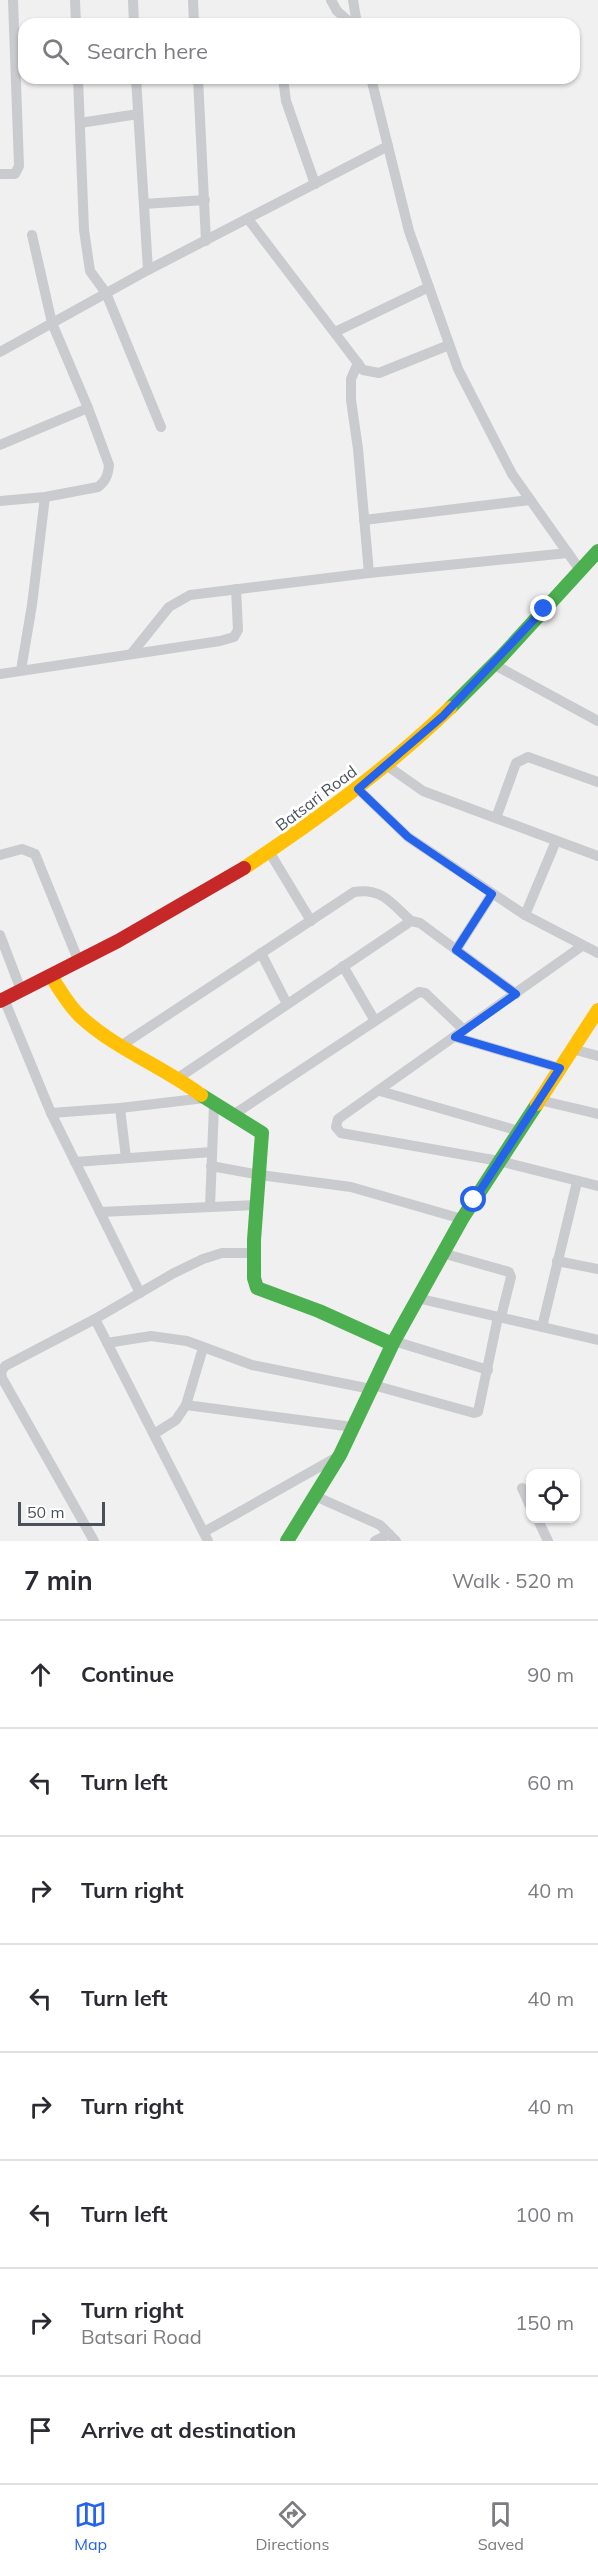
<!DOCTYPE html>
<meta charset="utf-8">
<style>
:root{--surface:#fff;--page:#f7f7f7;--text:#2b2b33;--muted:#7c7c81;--line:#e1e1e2;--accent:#2563eb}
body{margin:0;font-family:Mulish,sans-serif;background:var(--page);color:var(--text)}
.controls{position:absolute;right:18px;bottom:18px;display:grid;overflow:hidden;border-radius:12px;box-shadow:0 2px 4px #0004}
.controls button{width:54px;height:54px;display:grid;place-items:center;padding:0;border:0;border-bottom:2px solid var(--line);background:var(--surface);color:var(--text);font:30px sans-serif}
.scale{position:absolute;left:18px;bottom:15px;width:87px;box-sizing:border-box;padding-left:6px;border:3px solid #49515a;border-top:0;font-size:16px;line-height:21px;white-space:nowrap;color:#49515a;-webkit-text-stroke:4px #fff;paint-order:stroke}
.stop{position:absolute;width:18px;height:18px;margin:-14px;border:4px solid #2563eb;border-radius:50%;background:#fff}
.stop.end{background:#2563eb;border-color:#fff;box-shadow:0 2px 6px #0008}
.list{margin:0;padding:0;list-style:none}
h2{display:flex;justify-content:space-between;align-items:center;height:78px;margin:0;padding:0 24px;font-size:26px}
h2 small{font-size:20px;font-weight:400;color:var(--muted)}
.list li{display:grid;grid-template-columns:39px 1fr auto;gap:18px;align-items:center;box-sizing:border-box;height:108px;padding:0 24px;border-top:2px solid var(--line)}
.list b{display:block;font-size:22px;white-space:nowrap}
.list p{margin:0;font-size:20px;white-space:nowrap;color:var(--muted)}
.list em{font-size:20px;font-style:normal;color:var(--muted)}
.icon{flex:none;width:33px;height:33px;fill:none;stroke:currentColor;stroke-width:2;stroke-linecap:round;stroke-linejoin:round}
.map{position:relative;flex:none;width:598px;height:1541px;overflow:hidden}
.search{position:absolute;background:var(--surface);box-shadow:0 2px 4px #0004;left:18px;right:18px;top:18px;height:66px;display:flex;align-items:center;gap:15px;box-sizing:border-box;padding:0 21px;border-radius:18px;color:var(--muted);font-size:22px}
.sheet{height:942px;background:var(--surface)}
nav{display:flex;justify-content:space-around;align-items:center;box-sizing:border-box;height:84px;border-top:2px solid var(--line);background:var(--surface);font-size:16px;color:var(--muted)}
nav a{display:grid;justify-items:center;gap:3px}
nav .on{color:var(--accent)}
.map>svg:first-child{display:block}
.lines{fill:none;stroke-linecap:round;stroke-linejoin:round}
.street{stroke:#cacbce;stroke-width:10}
.fast{stroke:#4caf50;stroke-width:14}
.slow{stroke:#ffc107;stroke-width:14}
.jam{stroke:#c62828;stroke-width:14}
.route{stroke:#2563eb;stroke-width:8}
.labels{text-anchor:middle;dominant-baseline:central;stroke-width:6;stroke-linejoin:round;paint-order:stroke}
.street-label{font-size:16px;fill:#49515a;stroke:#fff}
</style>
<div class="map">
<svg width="598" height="1541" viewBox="0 0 598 1541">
<rect width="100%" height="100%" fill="#f0f0f0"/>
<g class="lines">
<g class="street">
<path d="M75,0L76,24"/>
<path d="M133,0L134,24"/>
<path d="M193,0L194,24"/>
<path d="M331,0L337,11L352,24"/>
<path d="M353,0L357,24"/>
<path d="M78,78L84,230L90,271L106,293L161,427"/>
<path d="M136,78L148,270"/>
<path d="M198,78L206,241"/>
<path d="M283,78L286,101L315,184"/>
<path d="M371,78L409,231L458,369L512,474L580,570"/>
<path d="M80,123L138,114"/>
<path d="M0,174H15L19,166L13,0"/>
<path d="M144,204L205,200"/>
<path d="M248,219L363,370L379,373L449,345"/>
<path d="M335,332L429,287"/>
<path d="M0,352L148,270L388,146"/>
<path d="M358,363L351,379V400L358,449L369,573"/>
<path d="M0,445L88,408"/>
<path d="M0,501L45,497L98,487C106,481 108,475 109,465L88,408L52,323L32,235"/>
<path d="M364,520L530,500"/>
<path d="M132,653L169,607L190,595L369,573L568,553"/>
<path d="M493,664L598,721"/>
<path d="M21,670L32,605L45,497"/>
<path d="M0,674L220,641L234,637L238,630L236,589"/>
<path d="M386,765L423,791L598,856"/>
<path d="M358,789L408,837L525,915L598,953"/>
<path d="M496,818L516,763L528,757L598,782"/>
<path d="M270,853L311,921"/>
<path d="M0,855L22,849L35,854L79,962"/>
<path d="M525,915L556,841"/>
<path d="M0,935L21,990"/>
<path d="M582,946L338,1119L336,1127L341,1133L499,1161L598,1186"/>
<path d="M456,950L492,894"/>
<path d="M261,953L287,1004"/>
<path d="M343,966L375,1021"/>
<path d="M4,999L51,1113L140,1293"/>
<path d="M455,1037L560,1068"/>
<path d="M119,1047L354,892C382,887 392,904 411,921"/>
<path d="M572,1049L598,1056"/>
<path d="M178,1078L411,921L420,923L516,994"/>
<path d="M380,1091L519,1131"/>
<path d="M539,1100L598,1114"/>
<path d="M120,1108L126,1158"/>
<path d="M51,1113L120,1108L205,1098"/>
<path d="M233,1115L419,992L425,993L464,1030"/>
<path d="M75,1162L212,1152"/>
<path d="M211,1166L260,1175L351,1187L462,1219"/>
<path d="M210,1207L214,1105"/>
<path d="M100,1212L256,1205"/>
<path d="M442,1253L509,1272L511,1277L501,1317"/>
<path d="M557,1261L598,1269"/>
<path d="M417,1298L598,1340"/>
<path d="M95,1319L208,1541"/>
<path d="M542,1327L577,1182"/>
<path d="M394,1341L488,1370"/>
<path d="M107,1343L151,1336L187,1341L252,1365L371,1389"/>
<path d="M373,1385L474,1413L478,1412L498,1317"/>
<path d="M186,1405L353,1427"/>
<path d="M154,1434L176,1420L186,1405L203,1348"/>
<path d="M522,1488L530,1506"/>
<path d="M315,1496L380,1525L396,1541"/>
<path d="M537,1518L548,1541"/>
<path d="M204,1532L337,1457"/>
<path d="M94,1541L2,1378L1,1372L5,1366L95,1319L174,1273L203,1259L222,1253H254"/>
<path d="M375,1541L389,1534"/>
</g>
<g class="fast">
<path d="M450,708L502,656L598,551"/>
<path d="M201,1095L262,1133L254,1240V1278L257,1288L319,1311L392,1344"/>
<path d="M287,1541L340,1455L394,1341L462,1219L537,1104"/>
</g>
<g class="slow">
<path d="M244,868C316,820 387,769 450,708"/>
<path d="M51,976C60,990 68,1005 81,1017C117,1050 162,1066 201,1095"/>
<path d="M537,1104L598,1010"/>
</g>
<path class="jam" d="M0,1001L118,941L244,868"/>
</g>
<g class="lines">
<path class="route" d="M474,1200L560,1068L455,1037L516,994L456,950L492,894L408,837L358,789L443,716L544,609"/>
</g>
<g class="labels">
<g class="street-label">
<text transform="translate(316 798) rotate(-37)">Batsari Road</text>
</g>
</g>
</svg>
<div class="controls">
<button><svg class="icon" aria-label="locate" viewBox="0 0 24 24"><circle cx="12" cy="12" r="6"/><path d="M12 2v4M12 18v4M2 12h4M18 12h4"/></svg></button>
</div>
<div class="scale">50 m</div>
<div class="stop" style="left:474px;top:1200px"></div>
<div class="stop end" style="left:544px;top:609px"></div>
<div class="search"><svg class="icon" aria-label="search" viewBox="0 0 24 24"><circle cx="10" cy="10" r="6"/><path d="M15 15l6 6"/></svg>Search here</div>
</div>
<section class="sheet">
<h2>7 min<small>Walk · 520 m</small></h2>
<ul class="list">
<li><svg class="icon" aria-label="ahead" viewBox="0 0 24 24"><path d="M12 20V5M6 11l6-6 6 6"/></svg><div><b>Continue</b></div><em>90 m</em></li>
<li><svg class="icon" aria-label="left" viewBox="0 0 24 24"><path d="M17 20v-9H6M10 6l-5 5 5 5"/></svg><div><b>Turn left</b></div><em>60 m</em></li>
<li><svg class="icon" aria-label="right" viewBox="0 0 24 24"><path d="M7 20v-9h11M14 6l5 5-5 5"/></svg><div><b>Turn right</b></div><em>40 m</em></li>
<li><svg class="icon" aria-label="left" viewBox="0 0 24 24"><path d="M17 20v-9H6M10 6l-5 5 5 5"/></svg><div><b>Turn left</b></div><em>40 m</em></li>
<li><svg class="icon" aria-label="right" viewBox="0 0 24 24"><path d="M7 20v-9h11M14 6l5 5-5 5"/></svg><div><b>Turn right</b></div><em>40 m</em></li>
<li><svg class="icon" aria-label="left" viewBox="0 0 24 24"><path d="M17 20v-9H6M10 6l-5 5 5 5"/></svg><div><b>Turn left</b></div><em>100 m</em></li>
<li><svg class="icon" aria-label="right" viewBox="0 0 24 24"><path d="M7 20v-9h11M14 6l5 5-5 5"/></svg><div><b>Turn right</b><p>Batsari Road</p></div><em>150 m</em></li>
<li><svg class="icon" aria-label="arrive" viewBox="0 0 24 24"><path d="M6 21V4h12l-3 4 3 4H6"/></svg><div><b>Arrive at destination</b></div></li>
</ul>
</section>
<nav>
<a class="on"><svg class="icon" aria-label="map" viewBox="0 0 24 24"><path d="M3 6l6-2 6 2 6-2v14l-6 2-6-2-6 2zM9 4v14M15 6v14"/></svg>Map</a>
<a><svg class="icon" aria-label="directions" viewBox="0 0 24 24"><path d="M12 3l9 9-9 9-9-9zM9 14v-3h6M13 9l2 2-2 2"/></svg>Directions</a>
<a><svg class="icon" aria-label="saved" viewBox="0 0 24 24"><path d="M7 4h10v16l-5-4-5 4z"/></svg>Saved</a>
</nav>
